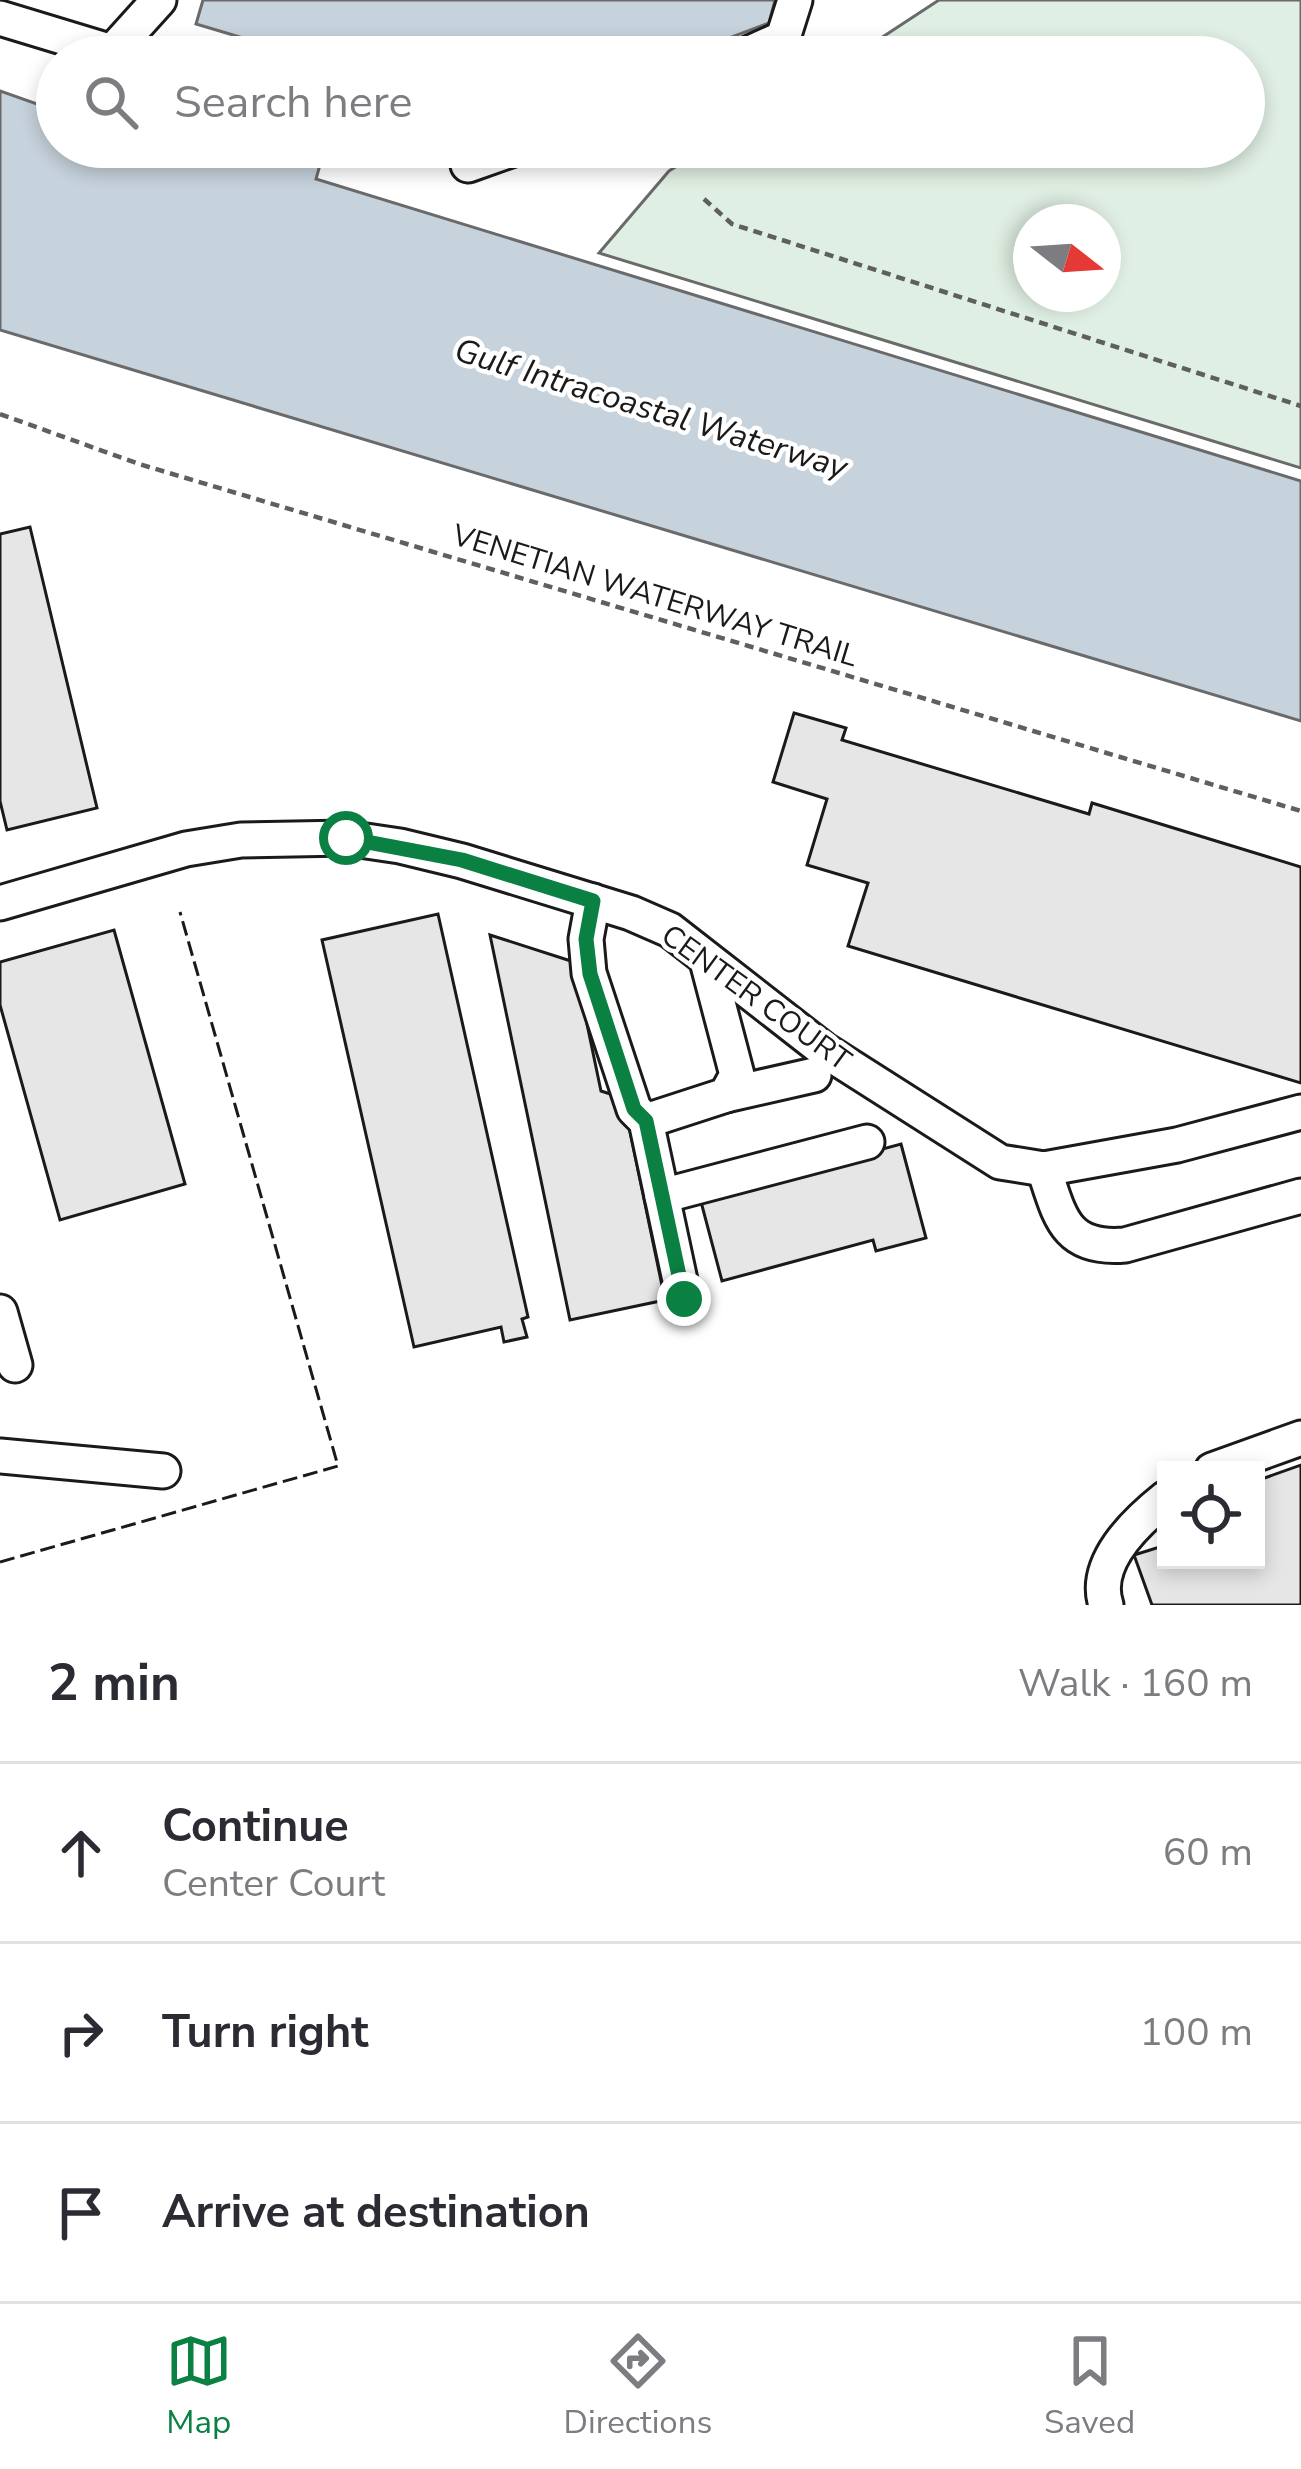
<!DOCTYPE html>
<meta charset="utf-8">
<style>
:root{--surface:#fff;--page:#f2f2f3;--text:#2b2b33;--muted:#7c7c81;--line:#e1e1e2;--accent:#0b8043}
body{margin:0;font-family:"Nunito Sans",sans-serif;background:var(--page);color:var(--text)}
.controls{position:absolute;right:36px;bottom:36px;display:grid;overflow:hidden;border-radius:0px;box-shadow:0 6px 18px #0003}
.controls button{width:108px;height:108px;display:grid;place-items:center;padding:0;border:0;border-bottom:3px solid var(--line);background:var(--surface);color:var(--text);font:60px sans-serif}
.compass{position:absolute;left:1013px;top:204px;width:108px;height:108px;border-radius:50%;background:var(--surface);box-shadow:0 6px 18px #0003;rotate:107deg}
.stop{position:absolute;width:36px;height:36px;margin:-27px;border:9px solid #0b8043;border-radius:50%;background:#fff}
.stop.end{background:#0b8043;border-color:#fff;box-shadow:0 3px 12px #0008}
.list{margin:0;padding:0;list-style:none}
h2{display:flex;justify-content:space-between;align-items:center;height:156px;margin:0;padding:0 48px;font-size:51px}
h2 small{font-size:39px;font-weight:400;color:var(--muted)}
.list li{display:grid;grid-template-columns:78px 1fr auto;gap:36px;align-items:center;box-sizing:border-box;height:180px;padding:0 48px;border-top:3px solid var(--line)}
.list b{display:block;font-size:45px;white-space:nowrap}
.list p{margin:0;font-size:39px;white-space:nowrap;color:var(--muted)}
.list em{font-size:39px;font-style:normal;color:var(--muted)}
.icon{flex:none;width:66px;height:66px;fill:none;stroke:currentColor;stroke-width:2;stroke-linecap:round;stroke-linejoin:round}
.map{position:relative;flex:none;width:1301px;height:1605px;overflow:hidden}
.search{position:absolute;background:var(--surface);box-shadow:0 6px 18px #0003;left:36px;right:36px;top:36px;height:132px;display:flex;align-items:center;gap:30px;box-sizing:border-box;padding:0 42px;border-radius:66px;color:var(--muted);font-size:45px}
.sheet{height:696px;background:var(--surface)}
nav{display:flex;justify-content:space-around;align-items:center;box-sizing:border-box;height:168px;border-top:3px solid var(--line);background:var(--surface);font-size:33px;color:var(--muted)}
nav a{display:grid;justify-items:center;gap:6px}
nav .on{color:var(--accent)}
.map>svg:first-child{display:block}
.green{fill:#e0efe3;stroke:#6a6a6a;stroke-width:3;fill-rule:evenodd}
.water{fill:#c6d2dc;stroke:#6a6a6a;stroke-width:3}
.building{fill:#e6e6e6;stroke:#1a1a1a;stroke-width:3}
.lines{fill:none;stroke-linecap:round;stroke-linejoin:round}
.minor-casing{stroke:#1a1a1a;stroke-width:39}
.path{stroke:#5f5f5f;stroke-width:4.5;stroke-dasharray:9 6;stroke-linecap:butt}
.minor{stroke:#fff;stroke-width:33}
.fence{stroke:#1a1a1a;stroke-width:3;stroke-dasharray:15 6;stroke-linecap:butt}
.route{stroke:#0b8043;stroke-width:15}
.labels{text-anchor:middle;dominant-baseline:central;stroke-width:9;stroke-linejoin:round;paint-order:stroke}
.street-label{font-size:30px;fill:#1a1a1a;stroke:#fff}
.water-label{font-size:33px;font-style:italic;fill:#1a1a1a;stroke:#fff}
</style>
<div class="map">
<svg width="1301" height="1605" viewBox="0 0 1301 1605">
<rect width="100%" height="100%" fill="#fff"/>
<path class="green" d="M939,0H1301V468L599,253L669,171L707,147H1244V57H852ZM1031,222H1103V294H1031Z"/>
<g class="water">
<path d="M203,0H775L769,23L679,57H245L250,40L196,24Z"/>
<path d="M0,91L57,111V147H325L316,179L1301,481V721L0,330Z"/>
</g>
<g class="building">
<path d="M30,527L97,808L7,830L0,801V534Z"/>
<path d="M794,713L846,728L842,740L1089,814L1092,803L1301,867V1083L848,946L868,883L807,865L827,799L773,782Z"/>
<path d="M438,914L528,1317L522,1319L527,1337L504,1342L501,1327L414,1347L322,940Z"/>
<path d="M114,930L185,1184L60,1220L0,1005V962Z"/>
<path d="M490,935L574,962L601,1091L623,1098L665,1300L570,1320Z"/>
<path d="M901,1144L926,1238L876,1251L873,1240L722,1281L700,1198Z"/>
<path d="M1301,1465V1605H1152L1134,1555L1166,1545V1560H1256V1481Z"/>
</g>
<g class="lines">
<defs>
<g id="minor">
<path d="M0,18L112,52L159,0"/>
<path d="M741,57L783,38L795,0"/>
<path d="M468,165L519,147"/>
<path d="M593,901L586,939L589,973L634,1109L646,1121L726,1095L737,1075L707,961"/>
<path d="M0,903L186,849L241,840L346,838L400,846L462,861L631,913L670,930L824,1050L1000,1162L1044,1169L1177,1145L1301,1112"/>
<path d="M726,1095L814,1075"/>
<path d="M646,1121L684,1299"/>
<path d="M1044,1169C1060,1217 1065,1250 1125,1245L1301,1196"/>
<path d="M662,1196L867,1142"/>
<path d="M0,1312L15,1365"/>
<path d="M0,1456L163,1471"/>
<path d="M1212,1470L1301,1438"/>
<path d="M1106,1605C1092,1563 1136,1522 1166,1498"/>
</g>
</defs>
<use href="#minor" class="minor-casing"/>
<g class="path">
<path d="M704,199L732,224L1301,406"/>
<path d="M0,414L139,464L1301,811"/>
</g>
<use href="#minor" class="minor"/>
<path class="fence" d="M0,1562L338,1466L180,912"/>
</g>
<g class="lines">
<path class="route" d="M346,838L462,860L593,901L586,939L590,974L634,1109L646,1121L684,1299"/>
</g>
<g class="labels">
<g class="street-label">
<text transform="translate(655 596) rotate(17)">VENETIAN WATERWAY TRAIL</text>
<text transform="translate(756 998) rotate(36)">CENTER COURT</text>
</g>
<g class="water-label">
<text transform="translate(651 409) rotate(17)">Gulf Intracoastal Waterway</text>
</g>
</g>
</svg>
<div class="controls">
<button><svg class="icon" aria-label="locate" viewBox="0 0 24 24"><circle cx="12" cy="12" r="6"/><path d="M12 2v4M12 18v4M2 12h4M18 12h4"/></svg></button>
</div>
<svg class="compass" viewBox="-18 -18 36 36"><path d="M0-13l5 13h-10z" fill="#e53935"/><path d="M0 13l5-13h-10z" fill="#7c7c81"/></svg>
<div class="stop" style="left:346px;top:838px"></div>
<div class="stop end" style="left:684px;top:1299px"></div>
<div class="search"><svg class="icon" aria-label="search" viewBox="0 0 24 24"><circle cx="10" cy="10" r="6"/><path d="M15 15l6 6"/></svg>Search here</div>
</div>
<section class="sheet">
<h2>2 min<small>Walk · 160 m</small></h2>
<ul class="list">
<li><svg class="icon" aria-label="ahead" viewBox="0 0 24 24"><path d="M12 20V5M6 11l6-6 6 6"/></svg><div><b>Continue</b><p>Center Court</p></div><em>60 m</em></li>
<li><svg class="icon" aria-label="right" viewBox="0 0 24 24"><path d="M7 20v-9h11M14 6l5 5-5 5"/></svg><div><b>Turn right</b></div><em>100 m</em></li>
<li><svg class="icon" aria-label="arrive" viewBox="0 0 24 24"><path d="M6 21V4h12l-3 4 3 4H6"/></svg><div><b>Arrive at destination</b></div></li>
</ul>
</section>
<nav>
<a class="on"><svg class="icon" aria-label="map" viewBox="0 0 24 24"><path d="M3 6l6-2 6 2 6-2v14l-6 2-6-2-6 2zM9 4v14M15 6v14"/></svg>Map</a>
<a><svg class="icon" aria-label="directions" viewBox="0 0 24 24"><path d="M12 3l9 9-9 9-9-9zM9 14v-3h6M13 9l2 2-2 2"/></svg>Directions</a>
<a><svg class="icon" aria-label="saved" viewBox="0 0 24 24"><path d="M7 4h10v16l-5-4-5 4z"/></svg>Saved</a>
</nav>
